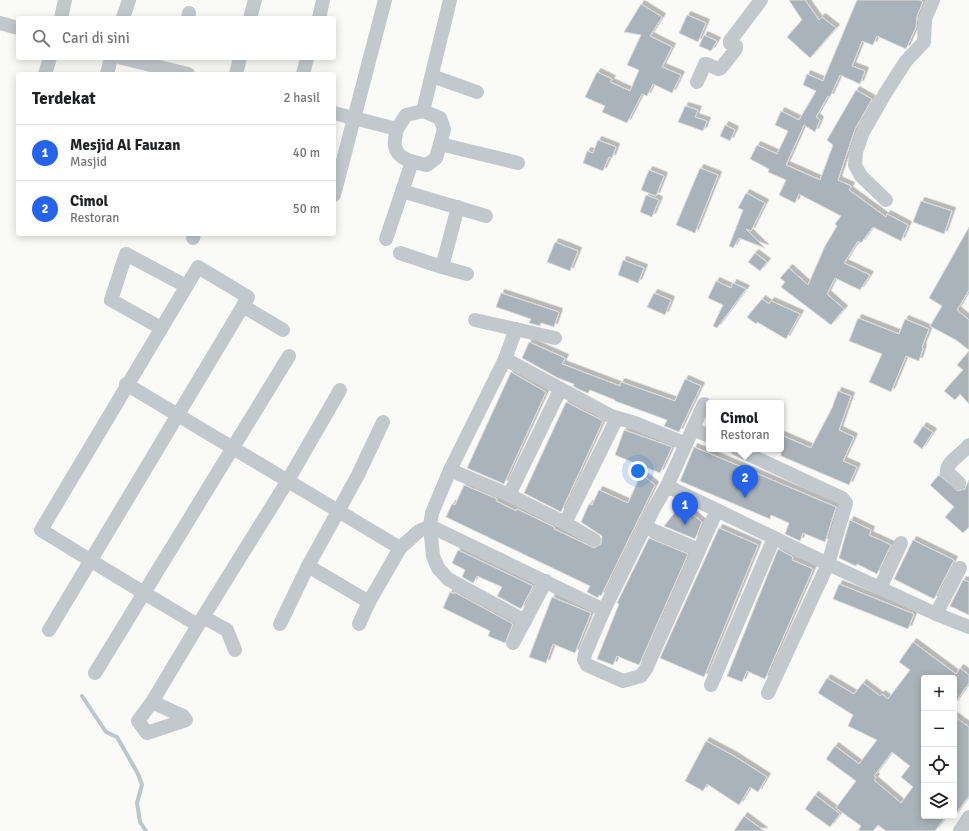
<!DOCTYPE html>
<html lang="id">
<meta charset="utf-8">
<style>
:root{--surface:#fff;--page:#f2f2f2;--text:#202124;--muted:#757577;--line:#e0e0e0;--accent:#2563eb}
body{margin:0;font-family:Signika,sans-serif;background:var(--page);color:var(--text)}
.controls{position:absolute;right:12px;bottom:12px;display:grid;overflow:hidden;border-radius:4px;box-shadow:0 2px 10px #0003}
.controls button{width:36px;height:36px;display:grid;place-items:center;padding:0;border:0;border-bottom:1px solid var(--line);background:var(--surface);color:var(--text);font:20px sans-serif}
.you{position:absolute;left:638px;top:471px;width:14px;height:14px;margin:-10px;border:3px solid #fff;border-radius:50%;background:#1a73e8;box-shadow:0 0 0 6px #1a73e833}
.badge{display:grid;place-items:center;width:26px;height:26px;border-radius:50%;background:var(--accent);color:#fff;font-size:13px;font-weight:700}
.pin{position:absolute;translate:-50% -33px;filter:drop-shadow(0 1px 2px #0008)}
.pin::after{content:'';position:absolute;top:21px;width:14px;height:12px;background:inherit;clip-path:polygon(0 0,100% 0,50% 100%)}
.popup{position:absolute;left:706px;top:400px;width:78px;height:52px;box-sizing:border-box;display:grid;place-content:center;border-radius:4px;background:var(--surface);filter:drop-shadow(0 1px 3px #0005);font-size:13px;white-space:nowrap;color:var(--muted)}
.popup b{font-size:15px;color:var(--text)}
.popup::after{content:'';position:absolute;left:50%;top:100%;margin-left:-8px;border:8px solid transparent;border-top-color:var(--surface)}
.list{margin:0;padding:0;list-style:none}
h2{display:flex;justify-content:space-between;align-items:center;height:52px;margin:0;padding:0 16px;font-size:17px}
h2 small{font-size:13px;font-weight:400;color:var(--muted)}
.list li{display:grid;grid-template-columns:26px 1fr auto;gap:12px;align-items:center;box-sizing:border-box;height:56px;padding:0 16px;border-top:1px solid var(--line)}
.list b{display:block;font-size:15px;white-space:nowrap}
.list p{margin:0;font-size:13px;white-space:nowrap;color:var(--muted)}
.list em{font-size:13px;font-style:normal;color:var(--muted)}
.icon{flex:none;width:22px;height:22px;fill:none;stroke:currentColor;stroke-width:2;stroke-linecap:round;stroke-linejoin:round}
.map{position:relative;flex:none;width:969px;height:831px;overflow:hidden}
.search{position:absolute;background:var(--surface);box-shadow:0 2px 10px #0003;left:16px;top:16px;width:320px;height:44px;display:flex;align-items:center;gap:10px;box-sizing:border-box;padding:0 14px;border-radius:4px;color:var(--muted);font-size:15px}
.panel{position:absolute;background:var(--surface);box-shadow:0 2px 10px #0003;left:16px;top:72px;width:320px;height:164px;border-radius:4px}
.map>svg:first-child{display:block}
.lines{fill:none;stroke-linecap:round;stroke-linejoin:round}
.stream{stroke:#bbc7cb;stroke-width:4}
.building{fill:#aab3b9;stroke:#dcdcda;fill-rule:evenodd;filter:url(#shadow)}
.street{stroke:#c3c8cc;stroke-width:14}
</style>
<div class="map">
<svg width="969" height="831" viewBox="0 0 969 831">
<defs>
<filter id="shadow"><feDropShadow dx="3.5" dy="-3.5" stdDeviation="0" flood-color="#0004"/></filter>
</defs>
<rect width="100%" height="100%" fill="#fafaf8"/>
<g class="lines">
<path class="stream" d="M82,696L106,732L117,737L138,774L142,785L137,803L140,822L146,831"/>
</g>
<g class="building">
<path d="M789,0H805L819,20L822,17L836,28L810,58L787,37L802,20Z"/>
<path d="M857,0H919L923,2L917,16L916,27L906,49L877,36L873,45L862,41L852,66L865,71L860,84L840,75L830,97L828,96L816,117L820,120L815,132L804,125L786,165L820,180L833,145L827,140L856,90L872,99L855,129L838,180L851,186L849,190L886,217L887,214L908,225L901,241L873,227L861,243L858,241L844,263L870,275L860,290L835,278L827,294L844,309L831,325L781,287L785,282L780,278L789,268L808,285L825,246L837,226L835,224L841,216L799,194L795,203L779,195L786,180L768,172L769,169L750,159L757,145L777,154L788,131L775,125L781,111L799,120L816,91L803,85L807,74L823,81Z"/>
<path d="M641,4L662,17L650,36L672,47L662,67L681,75L672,93L653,84L647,96L642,94L627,123L602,112L605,106L585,97L597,72L612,79L610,82L630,91L639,70L627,65L641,35L624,32Z"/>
<path d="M687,15L706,23L698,42L679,33Z"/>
<path d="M704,35L717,41L711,51L699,46Z"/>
<path d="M685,106L698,110L695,117L707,121L703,131L678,122Z"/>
<path d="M725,125L735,130L730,141L720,136Z"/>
<path d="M598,140L616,147L612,158L609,157L603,171L583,163L587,151L593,153Z"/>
<path d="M700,168L718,175L695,233L676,225Z"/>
<path d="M649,170L664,176L656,196L641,190Z"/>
<path d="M746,193L765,203L751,231L746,229L765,248L739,238L733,248L729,246L743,210L738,208Z"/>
<path d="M646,195L659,200L652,217L640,212Z"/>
<path d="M921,201L952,211L944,234L913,222Z"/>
<path d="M969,227V290L957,310L969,320V350L956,340L930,326L942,306L929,298Z"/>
<path d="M555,242L578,251L570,271L547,262Z"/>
<path d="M755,253L767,262L760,271L748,262Z"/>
<path d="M623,260L644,268L638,283L618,275Z"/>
<path d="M716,281L731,288L733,283L746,289L717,328L713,326L723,305L708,298Z"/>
<path d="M501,293L559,312L554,327L541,323L540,326L529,323L531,319L496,307Z"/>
<path d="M654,293L671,300L665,315L647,307Z"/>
<path d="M762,299L769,304L771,301L800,314L786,339L757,322L756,324L747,317Z"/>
<path d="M858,318L899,334L905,319L929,329L922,347L923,348L919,361L906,356L891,392L869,382L882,354L849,341Z"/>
<path d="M529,342L565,358L562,364L620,386L621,382L675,401L685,379L701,386L679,432L664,426L667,420L615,401V400L590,390L588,393L580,390L573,386L574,384L558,378L522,358Z"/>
<path d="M969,351V404L960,394L955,400L944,391L963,370L957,365Z"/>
<path d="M511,372L546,392L504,484L467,468Z"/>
<path d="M838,391L851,396L839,430L854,437L843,461L857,467L849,485L781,456V435L811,448L832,408Z"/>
<path d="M566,402L603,421L561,512L524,493Z"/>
<path d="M923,426L933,432L922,449L913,442Z"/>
<path d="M624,430L672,447L660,473L615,455Z"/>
<path d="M694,447L836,507L825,542L803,533L800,541L785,534L789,523L771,515L770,519L680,481Z"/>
<path d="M641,474L655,485L601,596L599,595L598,598L587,592L590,586L446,517L452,504L455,505L464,485L497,499L496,501L516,511L517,509L554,527V529L594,548L601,544L602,536L581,522L589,504L592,505L599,490L628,503Z"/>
<path d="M939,475L958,491L965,489L969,480V527L963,533L945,517L954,507L930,485Z"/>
<path d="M681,505L702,522L695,539L664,526Z"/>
<path d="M850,520L871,530L869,535L891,545L877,574L857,564L856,566L839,558Z"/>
<path d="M719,528L758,545L704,677L660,658Z"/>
<path d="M649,538L688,554L639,665L617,656L613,665L597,659L619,604L617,603Z"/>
<path d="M913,540L954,560L934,599L894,579Z"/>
<path d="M778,549L793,557L792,560L813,569L765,679L747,671L742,682L727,676Z"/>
<path d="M458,550L533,586L521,609L497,596L502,587L477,576L473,583L462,577L465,570L452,563Z"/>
<path d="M963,580L969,582V615L950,606Z"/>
<path d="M839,584L914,614L908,629L833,599Z"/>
<path d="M450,592L454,594V592L513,624L505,643L488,636L490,631L443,608Z"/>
<path d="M552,597L591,613L575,653L553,644L546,663L529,657Z"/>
<path d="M913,642L956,674L960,668L969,675V683L954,704V678H924V816H946L935,831H886L878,825L873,831H858L861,826L836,808L856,781L826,759L835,746L859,764L877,740L848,726L853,715L818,693L827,678L854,694L863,683L880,696L882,694L888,699L910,670L899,662ZM892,752L910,766L901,777L913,787L901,803L874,780L876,777L874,776Z"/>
<path d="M954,716L969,727V796L954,816Z"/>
<path d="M706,741L734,756L767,777L758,792L750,787L739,805L707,784L703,791L685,781Z"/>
<path d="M815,795L840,814L830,827L805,809Z"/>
<path d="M744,816L764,831H734Z"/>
</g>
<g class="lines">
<g class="street">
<path d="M61,18L65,0"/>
<path d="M123,18L129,0"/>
<path d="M188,18L189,13"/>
<path d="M250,18L255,0"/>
<path d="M319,18L323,0"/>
<path d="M0,23L18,28"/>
<path d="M122,58L188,74"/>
<path d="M45,74L50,58"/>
<path d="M107,74L111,58"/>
<path d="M236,74L240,58"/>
<path d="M303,74L307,58"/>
<path d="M432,76L477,92"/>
<path d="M697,82L705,64H707L718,69L721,68L736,49V46L730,43V41L761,0"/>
<path d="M423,111L440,118L444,129L440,144L518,163"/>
<path d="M334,113L397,129L406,115L423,111L450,0"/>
<path d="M397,129C396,134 394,141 395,146C397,160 416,163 427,165L436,158L440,144"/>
<path d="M402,191L486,216"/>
<path d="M334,195L385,0"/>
<path d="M886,200L861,176L855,165L856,152L863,132L886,92L906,61L924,42L925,19L933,0"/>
<path d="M458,207L442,267L467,274"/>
<path d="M193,238L194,234"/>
<path d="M386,239L412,162"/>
<path d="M400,253L442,267"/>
<path d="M243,306L283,330"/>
<path d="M475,320L555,338"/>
<path d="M161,328L111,300L126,254L186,286"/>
<path d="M505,359L516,329"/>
<path d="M126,384L400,548L419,531L430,526L604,610"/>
<path d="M693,429L709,436"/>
<path d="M737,449L842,498L846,503L828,564L768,693"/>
<path d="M450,470L509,495L565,523L617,418"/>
<path d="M959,483L947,472C946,461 963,454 969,445"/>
<path d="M667,486L704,404"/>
<path d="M509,495L560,390"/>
<path d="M717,510L646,669L641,676L623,681L587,665L584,660L585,654L604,610L654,508L667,486L828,564L936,614L969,627"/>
<path d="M565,523L594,540"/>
<path d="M645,527L699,550"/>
<path d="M308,566L358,475L383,422"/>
<path d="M880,588L901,543"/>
<path d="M936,614L960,568"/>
<path d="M525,621L448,579L438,568L433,556L430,526L432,513L450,470L505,359L611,416L635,423L686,444"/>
<path d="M280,624L308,566L369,602"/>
<path d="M359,624L369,602L400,548"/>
<path d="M49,630C113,522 178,414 243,306L248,297L198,267L41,530C93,562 145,594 198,625"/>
<path d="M513,643L546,581"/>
<path d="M235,650L227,630L203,617L287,482L340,390"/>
<path d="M95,673L289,356"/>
<path d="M711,685L774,538"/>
<path d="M152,702L138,721L147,733L186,720L183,716L152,702L203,617"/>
<path d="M960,831L969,817"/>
</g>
</g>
</svg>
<div class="controls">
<button>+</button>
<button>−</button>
<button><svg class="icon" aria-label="locate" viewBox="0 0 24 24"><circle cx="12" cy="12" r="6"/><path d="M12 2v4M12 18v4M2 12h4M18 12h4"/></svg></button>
<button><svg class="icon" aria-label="layers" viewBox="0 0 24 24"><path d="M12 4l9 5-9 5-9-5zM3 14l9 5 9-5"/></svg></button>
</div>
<div class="you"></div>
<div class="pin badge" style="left:685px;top:525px">1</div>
<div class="pin badge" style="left:745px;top:498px">2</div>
<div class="popup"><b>Cimol</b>Restoran</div>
<div class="search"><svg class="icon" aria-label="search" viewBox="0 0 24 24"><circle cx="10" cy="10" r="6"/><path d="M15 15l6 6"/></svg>Cari di sini</div>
<section class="panel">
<h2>Terdekat<small>2 hasil</small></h2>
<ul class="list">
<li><span class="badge">1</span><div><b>Mesjid Al Fauzan</b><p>Masjid</p></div><em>40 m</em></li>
<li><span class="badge">2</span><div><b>Cimol</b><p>Restoran</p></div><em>50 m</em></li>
</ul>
</section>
</div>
